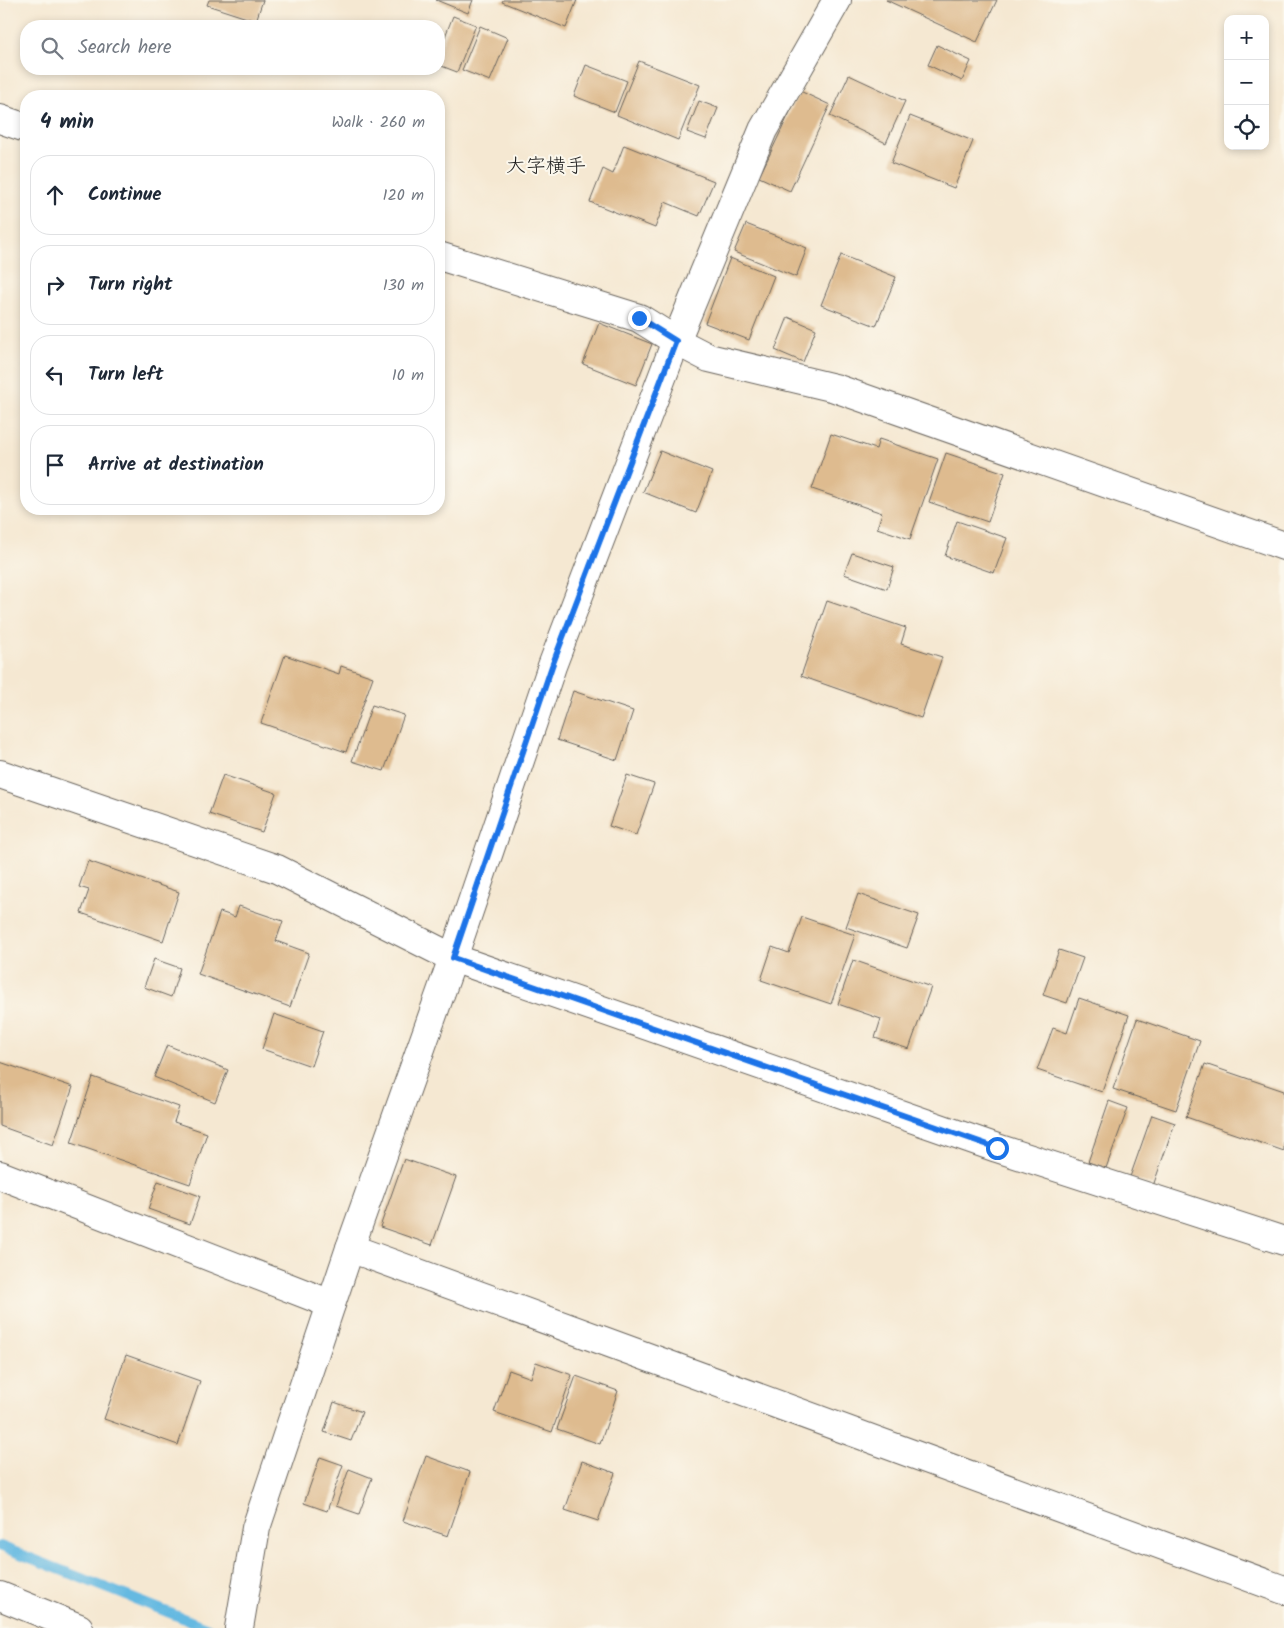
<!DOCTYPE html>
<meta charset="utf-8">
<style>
:root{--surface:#fff;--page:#f2f2f3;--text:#1f2937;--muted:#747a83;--line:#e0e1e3}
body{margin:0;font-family:Kalam,"Klee One",sans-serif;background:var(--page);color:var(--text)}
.controls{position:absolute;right:15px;top:15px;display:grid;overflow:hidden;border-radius:10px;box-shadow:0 2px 8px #0003}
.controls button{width:45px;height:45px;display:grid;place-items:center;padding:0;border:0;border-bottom:1px solid var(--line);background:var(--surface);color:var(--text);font:25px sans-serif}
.stop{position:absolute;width:15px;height:15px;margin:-11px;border:4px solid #1a73e8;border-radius:50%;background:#fff}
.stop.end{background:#1a73e8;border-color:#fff;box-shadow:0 1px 5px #0008}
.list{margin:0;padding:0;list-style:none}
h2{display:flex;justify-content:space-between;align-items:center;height:65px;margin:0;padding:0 20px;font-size:21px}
h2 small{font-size:16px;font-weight:400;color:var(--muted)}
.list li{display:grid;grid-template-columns:32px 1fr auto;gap:15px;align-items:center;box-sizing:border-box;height:80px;margin:0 10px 10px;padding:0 10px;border:1px solid var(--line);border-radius:20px}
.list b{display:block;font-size:19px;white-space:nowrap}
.list em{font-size:16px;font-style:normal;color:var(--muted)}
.icon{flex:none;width:28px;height:28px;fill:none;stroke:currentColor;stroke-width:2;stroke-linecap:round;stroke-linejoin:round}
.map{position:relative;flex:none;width:1284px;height:1628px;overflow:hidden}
.search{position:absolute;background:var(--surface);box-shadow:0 2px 8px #0003;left:20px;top:20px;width:425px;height:55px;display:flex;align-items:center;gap:12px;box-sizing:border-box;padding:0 18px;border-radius:20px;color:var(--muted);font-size:19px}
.panel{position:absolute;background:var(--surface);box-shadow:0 2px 8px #0003;left:20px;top:90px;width:425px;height:425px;border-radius:20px}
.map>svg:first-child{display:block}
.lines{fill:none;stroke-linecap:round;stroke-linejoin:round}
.stream{stroke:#65b9e1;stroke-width:10}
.building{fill:#debb8f}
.street-casing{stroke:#68635c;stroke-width:30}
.street{stroke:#fff;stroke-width:28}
.route{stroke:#1a73e8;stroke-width:6}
.labels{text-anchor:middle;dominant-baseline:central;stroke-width:4;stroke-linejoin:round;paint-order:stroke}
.quarter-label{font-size:20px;fill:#1c1c1c;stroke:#fbf7ec}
</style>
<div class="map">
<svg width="1284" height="1628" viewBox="0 0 1284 1628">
<rect width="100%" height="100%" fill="#fbf7ec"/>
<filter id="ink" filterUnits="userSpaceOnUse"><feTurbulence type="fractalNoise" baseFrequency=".02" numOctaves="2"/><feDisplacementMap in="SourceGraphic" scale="10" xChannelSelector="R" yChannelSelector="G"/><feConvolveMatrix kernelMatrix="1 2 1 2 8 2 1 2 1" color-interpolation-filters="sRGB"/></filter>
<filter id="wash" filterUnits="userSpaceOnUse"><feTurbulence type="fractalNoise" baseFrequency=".0096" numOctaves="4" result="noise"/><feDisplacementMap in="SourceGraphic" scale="20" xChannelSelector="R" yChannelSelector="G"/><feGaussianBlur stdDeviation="1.12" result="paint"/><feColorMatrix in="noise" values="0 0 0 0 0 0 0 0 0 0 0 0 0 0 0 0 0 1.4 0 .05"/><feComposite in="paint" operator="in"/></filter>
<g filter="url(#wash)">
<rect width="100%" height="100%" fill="#f5e8d2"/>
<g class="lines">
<path class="stream" d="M0,1546L208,1628"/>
</g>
<g id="blocks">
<g class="building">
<path d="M209,0H263L256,21L207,5Z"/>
<path d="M436,0H473L468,13Z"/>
<path d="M503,0H577L566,28L502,2Z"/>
<path d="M886,0H997L977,42Z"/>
<path d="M453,16L476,25L457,72L439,65V52Z"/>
<path d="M480,26L508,38L490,81L462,70Z"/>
<path d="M937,45L971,61L962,81L928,65Z"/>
<path d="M639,61L700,85L678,140L617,115Z"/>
<path d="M586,65L627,81L615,112L574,96Z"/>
<path d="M849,75L905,101L886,143L830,116Z"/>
<path d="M800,91L830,105L790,191L759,177Z"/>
<path d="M699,101L718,108L706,139L687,132Z"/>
<path d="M910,116L973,141L954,188L891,163Z"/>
<path d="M624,145L714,181L699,216L665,202L655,228L590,202L603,169L613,174Z"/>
<path d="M746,224L807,248L796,277L734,252Z"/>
<path d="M841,255L896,277L876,326L821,305Z"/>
<path d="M730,258L774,276L749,340L705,323Z"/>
<path d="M788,317L816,329L803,362L775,350Z"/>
<path d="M599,323L652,344L636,385L583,364Z"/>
<path d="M831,434L876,449L879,439L938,459L910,539L877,528L882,513L812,489Z"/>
<path d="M660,451L712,472L696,513L643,492Z"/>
<path d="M946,453L1005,473L988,522L929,502Z"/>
<path d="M957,521L1007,538L994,573L945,556Z"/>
<path d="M852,553L894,567L887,589L844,574Z"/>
<path d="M827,601L906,628L901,644L942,657L921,718L801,676Z"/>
<path d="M285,655L339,674L341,666L373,677L346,752L261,723Z"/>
<path d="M573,691L633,711L617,760L557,740Z"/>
<path d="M372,705L404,715L384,771L352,761Z"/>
<path d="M223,775L276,793L262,832L209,814Z"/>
<path d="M627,775L654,784L636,835L609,826Z"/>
<path d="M88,861L179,892L163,941L81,913L89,890L79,887Z"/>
<path d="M858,894L919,915L907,948L846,927Z"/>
<path d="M239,906L283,921L276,941L309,953L290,1007L198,974L220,912L235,917Z"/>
<path d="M802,917L855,935L831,1004L761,980L772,947L789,953Z"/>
<path d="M1059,950L1083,958L1067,1003L1043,995Z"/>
<path d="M154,959L180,968L171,997L144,987Z"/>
<path d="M853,960L931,987L909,1049L875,1038L881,1019L838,1004Z"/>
<path d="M1079,998L1129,1015L1102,1092L1037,1070L1053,1028L1067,1033Z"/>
<path d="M274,1014L323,1031L311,1066L262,1049Z"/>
<path d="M1137,1019L1200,1041L1176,1110L1113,1089Z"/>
<path d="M167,1045L228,1070L215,1102L154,1077Z"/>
<path d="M0,1062L73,1087L53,1145L0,1126Z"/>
<path d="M1205,1064L1284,1091V1151L1186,1117Z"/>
<path d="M93,1077L179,1107L174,1122L207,1133L190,1184L71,1143Z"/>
<path d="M1109,1101L1128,1108L1106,1168L1088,1162Z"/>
<path d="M1152,1115L1175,1123L1153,1186L1130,1177Z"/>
<path d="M404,1159L456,1177L432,1245L380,1227Z"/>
<path d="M158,1181L200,1196L190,1224L148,1209Z"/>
<path d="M126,1355L200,1381L178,1445L104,1419Z"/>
<path d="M536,1362L572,1375L552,1432L494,1412L509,1370L531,1378Z"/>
<path d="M576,1376L618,1391L600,1444L557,1429Z"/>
<path d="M334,1402L362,1412L351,1441L324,1432Z"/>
<path d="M426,1456L470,1472L448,1536L403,1521Z"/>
<path d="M320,1457L343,1465L327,1511L304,1503Z"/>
<path d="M582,1461L615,1473L598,1521L565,1510Z"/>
<path d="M349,1469L372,1478L359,1514L336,1506Z"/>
</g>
</g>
</g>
<g filter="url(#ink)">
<use href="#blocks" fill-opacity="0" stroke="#68635c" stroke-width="1"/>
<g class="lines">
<defs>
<g id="street">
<path d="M0,119L26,128"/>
<path d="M439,256L639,318L676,341L709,358L835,388L1284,546"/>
<path d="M0,774L277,869L453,958L997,1148L1284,1241"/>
<path d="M0,1175L331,1304"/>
<path d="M350,1248L1284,1590"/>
<path d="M0,1596L79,1628"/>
<path d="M239,1628L256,1528L350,1248L453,958L552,666L676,341L763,130L837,0"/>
</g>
</defs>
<use href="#street" class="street-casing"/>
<use href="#street" class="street"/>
</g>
</g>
<g class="lines" filter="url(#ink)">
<path class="route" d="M639,318L676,341L552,666L453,958L997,1148"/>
</g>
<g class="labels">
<g class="quarter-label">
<text x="546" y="167">大字横手</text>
</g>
</g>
</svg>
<div class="controls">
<button>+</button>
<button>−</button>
<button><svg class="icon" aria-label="locate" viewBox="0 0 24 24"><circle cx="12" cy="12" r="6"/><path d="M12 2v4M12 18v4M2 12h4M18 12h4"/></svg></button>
</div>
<div class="stop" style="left:997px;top:1148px"></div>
<div class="stop end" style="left:639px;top:318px"></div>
<div class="search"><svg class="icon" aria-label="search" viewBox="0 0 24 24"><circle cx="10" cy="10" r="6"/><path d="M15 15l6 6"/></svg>Search here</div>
<section class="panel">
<h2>4 min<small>Walk · 260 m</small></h2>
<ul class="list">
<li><svg class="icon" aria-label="ahead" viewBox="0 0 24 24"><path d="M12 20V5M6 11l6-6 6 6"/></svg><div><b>Continue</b></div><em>120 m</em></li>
<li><svg class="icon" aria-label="right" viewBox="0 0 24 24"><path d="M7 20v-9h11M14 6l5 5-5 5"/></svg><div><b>Turn right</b></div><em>130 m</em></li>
<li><svg class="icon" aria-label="left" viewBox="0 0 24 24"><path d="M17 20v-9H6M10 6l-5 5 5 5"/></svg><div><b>Turn left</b></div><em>10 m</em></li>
<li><svg class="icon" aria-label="arrive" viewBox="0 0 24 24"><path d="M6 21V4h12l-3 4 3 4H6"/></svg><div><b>Arrive at destination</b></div></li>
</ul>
</section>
</div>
